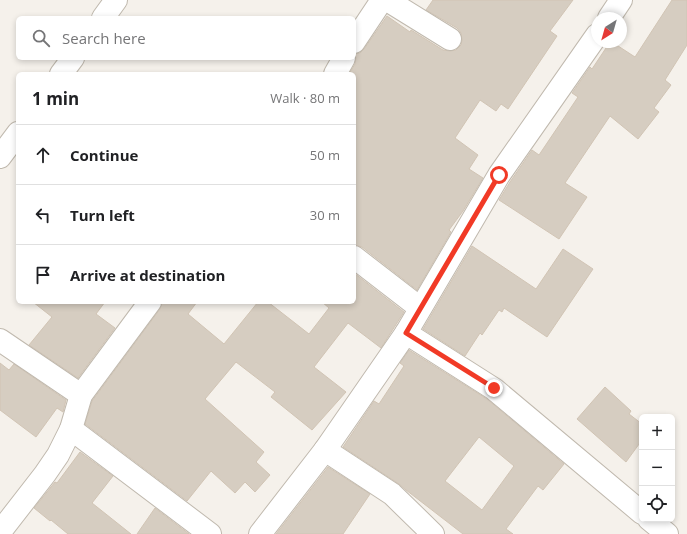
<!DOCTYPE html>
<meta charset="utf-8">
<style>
:root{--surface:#fff;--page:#f2f2f2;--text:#202124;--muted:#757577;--line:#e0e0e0}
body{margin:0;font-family:"Open Sans",sans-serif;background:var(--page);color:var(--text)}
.controls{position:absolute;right:12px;bottom:12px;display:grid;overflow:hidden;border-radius:6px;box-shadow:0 2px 6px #0003}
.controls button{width:36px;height:36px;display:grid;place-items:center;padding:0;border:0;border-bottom:1px solid var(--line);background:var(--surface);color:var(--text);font:20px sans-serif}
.compass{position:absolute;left:591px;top:12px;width:36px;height:36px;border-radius:50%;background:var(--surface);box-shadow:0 2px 6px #0003;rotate:217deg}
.stop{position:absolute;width:12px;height:12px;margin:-9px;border:3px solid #f13a26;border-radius:50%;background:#fff}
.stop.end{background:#f13a26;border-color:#fff;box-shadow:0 1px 4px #0008}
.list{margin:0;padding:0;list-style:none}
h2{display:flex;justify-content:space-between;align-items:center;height:52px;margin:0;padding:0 16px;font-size:17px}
h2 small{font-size:13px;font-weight:400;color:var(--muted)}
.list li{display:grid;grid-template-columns:26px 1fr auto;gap:12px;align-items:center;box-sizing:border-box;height:60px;padding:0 16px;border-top:1px solid var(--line)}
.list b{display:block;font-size:15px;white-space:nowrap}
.list em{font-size:13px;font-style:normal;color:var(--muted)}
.icon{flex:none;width:22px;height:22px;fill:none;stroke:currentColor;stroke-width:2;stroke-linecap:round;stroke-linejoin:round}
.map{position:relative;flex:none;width:687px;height:534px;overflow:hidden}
.search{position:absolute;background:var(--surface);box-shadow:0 2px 6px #0003;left:16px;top:16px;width:340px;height:44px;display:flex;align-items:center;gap:10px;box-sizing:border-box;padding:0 14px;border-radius:6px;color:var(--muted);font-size:15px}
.panel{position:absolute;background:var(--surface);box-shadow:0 2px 6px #0003;left:16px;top:72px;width:340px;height:232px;border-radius:6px}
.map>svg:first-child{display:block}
.building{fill:#d6cdc1;stroke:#d1c4b4;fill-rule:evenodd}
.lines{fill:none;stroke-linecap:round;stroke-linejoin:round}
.minor-casing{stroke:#c0b9ae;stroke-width:24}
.minor{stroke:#fff;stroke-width:22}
.route{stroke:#f13a26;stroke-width:5}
</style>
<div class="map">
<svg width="687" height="534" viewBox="0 0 687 534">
<rect width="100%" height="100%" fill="#f5f1eb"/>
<g class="building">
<path d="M433,0H573L550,31L557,36L508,109L501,104L496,111L480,100L455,138L478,155L469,169L483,178L463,211L449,230L451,232L417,290L362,247L354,245V74H349L355,64L356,58L355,54L360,53L364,49L387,16L410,32L411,30L443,50L450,51L456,50L461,45L462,40L461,33L457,28L426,10Z"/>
<path d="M672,0H687V45L665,80L671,85L654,108L659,112L638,139L610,116L565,183L587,197L559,239L499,200L510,182L532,150L539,155L578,97L572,93L590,67L592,69L610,42H612L635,57Z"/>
<path d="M472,246L536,289L563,249L593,269L547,337L504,308L502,312L499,310L482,335L480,333L465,356L423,329Z"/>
<path d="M354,273L404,312L395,326L381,348L348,323L314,367L346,392L312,430L271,397L275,392L236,362L205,399L264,452L256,462L270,475L255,492L245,482L235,493L211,471L187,501L85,424L92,401L160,309L162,302H197L188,314L224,344L258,302H268L309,334L329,308L322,302H354Z"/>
<path d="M33,302H105L96,314L115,328L78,378L29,345L52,317Z"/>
<path d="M409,350L487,399L564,464L543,490L538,486L506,529L513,534H463L406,490L399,484L343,447L374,401L379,404L404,366L400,363ZM479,437L514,466L482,510L445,481Z"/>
<path d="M0,363L9,370L14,364L66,400L63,412L57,408L36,437L0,410Z"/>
<path d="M605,387L631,411L629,414L642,424V440L626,462L577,419Z"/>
<path d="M80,452L113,476L92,503L131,534H68L51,520L50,521L34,508L55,482L57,483Z"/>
<path d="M328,467L370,494L343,534H276Z"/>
<path d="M155,508L189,534H137Z"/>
</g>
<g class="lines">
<defs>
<g id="minor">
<path d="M387,0L450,39"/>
<path d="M103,18L116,0"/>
<path d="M609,18L621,0"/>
<path d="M354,42L382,0"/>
<path d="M61,74L73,58"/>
<path d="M335,74L344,58"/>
<path d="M0,157L18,133"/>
<path d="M354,257L420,308"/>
<path d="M406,333L494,389L642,513"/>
<path d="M0,340L81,395"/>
<path d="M71,429L210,534"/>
<path d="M325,450L392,494L433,534"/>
<path d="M649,519L667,534"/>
<path d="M0,532L45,474L58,455L71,429L81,395L150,302"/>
<path d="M260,534L325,450L406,333L499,175L597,35"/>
</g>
</defs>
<use href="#minor" class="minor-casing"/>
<use href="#minor" class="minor"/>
</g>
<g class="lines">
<path class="route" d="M494,388L406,333L499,175"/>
</g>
</svg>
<div class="controls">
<button>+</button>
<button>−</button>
<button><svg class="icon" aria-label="locate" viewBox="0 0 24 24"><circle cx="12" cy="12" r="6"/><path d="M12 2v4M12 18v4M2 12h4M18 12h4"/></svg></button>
</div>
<svg class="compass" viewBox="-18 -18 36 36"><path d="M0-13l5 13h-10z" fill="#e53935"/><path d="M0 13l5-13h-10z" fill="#757577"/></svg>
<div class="stop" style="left:499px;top:175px"></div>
<div class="stop end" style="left:494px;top:388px"></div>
<div class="search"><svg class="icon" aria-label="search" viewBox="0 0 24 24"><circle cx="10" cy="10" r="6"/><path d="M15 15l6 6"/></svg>Search here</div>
<section class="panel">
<h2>1 min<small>Walk · 80 m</small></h2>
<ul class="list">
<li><svg class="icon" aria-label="ahead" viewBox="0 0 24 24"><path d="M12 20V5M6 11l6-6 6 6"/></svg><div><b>Continue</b></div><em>50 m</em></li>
<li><svg class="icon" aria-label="left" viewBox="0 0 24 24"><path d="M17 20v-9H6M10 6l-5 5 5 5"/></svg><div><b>Turn left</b></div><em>30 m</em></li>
<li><svg class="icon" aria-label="arrive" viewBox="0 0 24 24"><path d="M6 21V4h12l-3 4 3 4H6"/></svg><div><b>Arrive at destination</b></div></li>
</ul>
</section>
</div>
